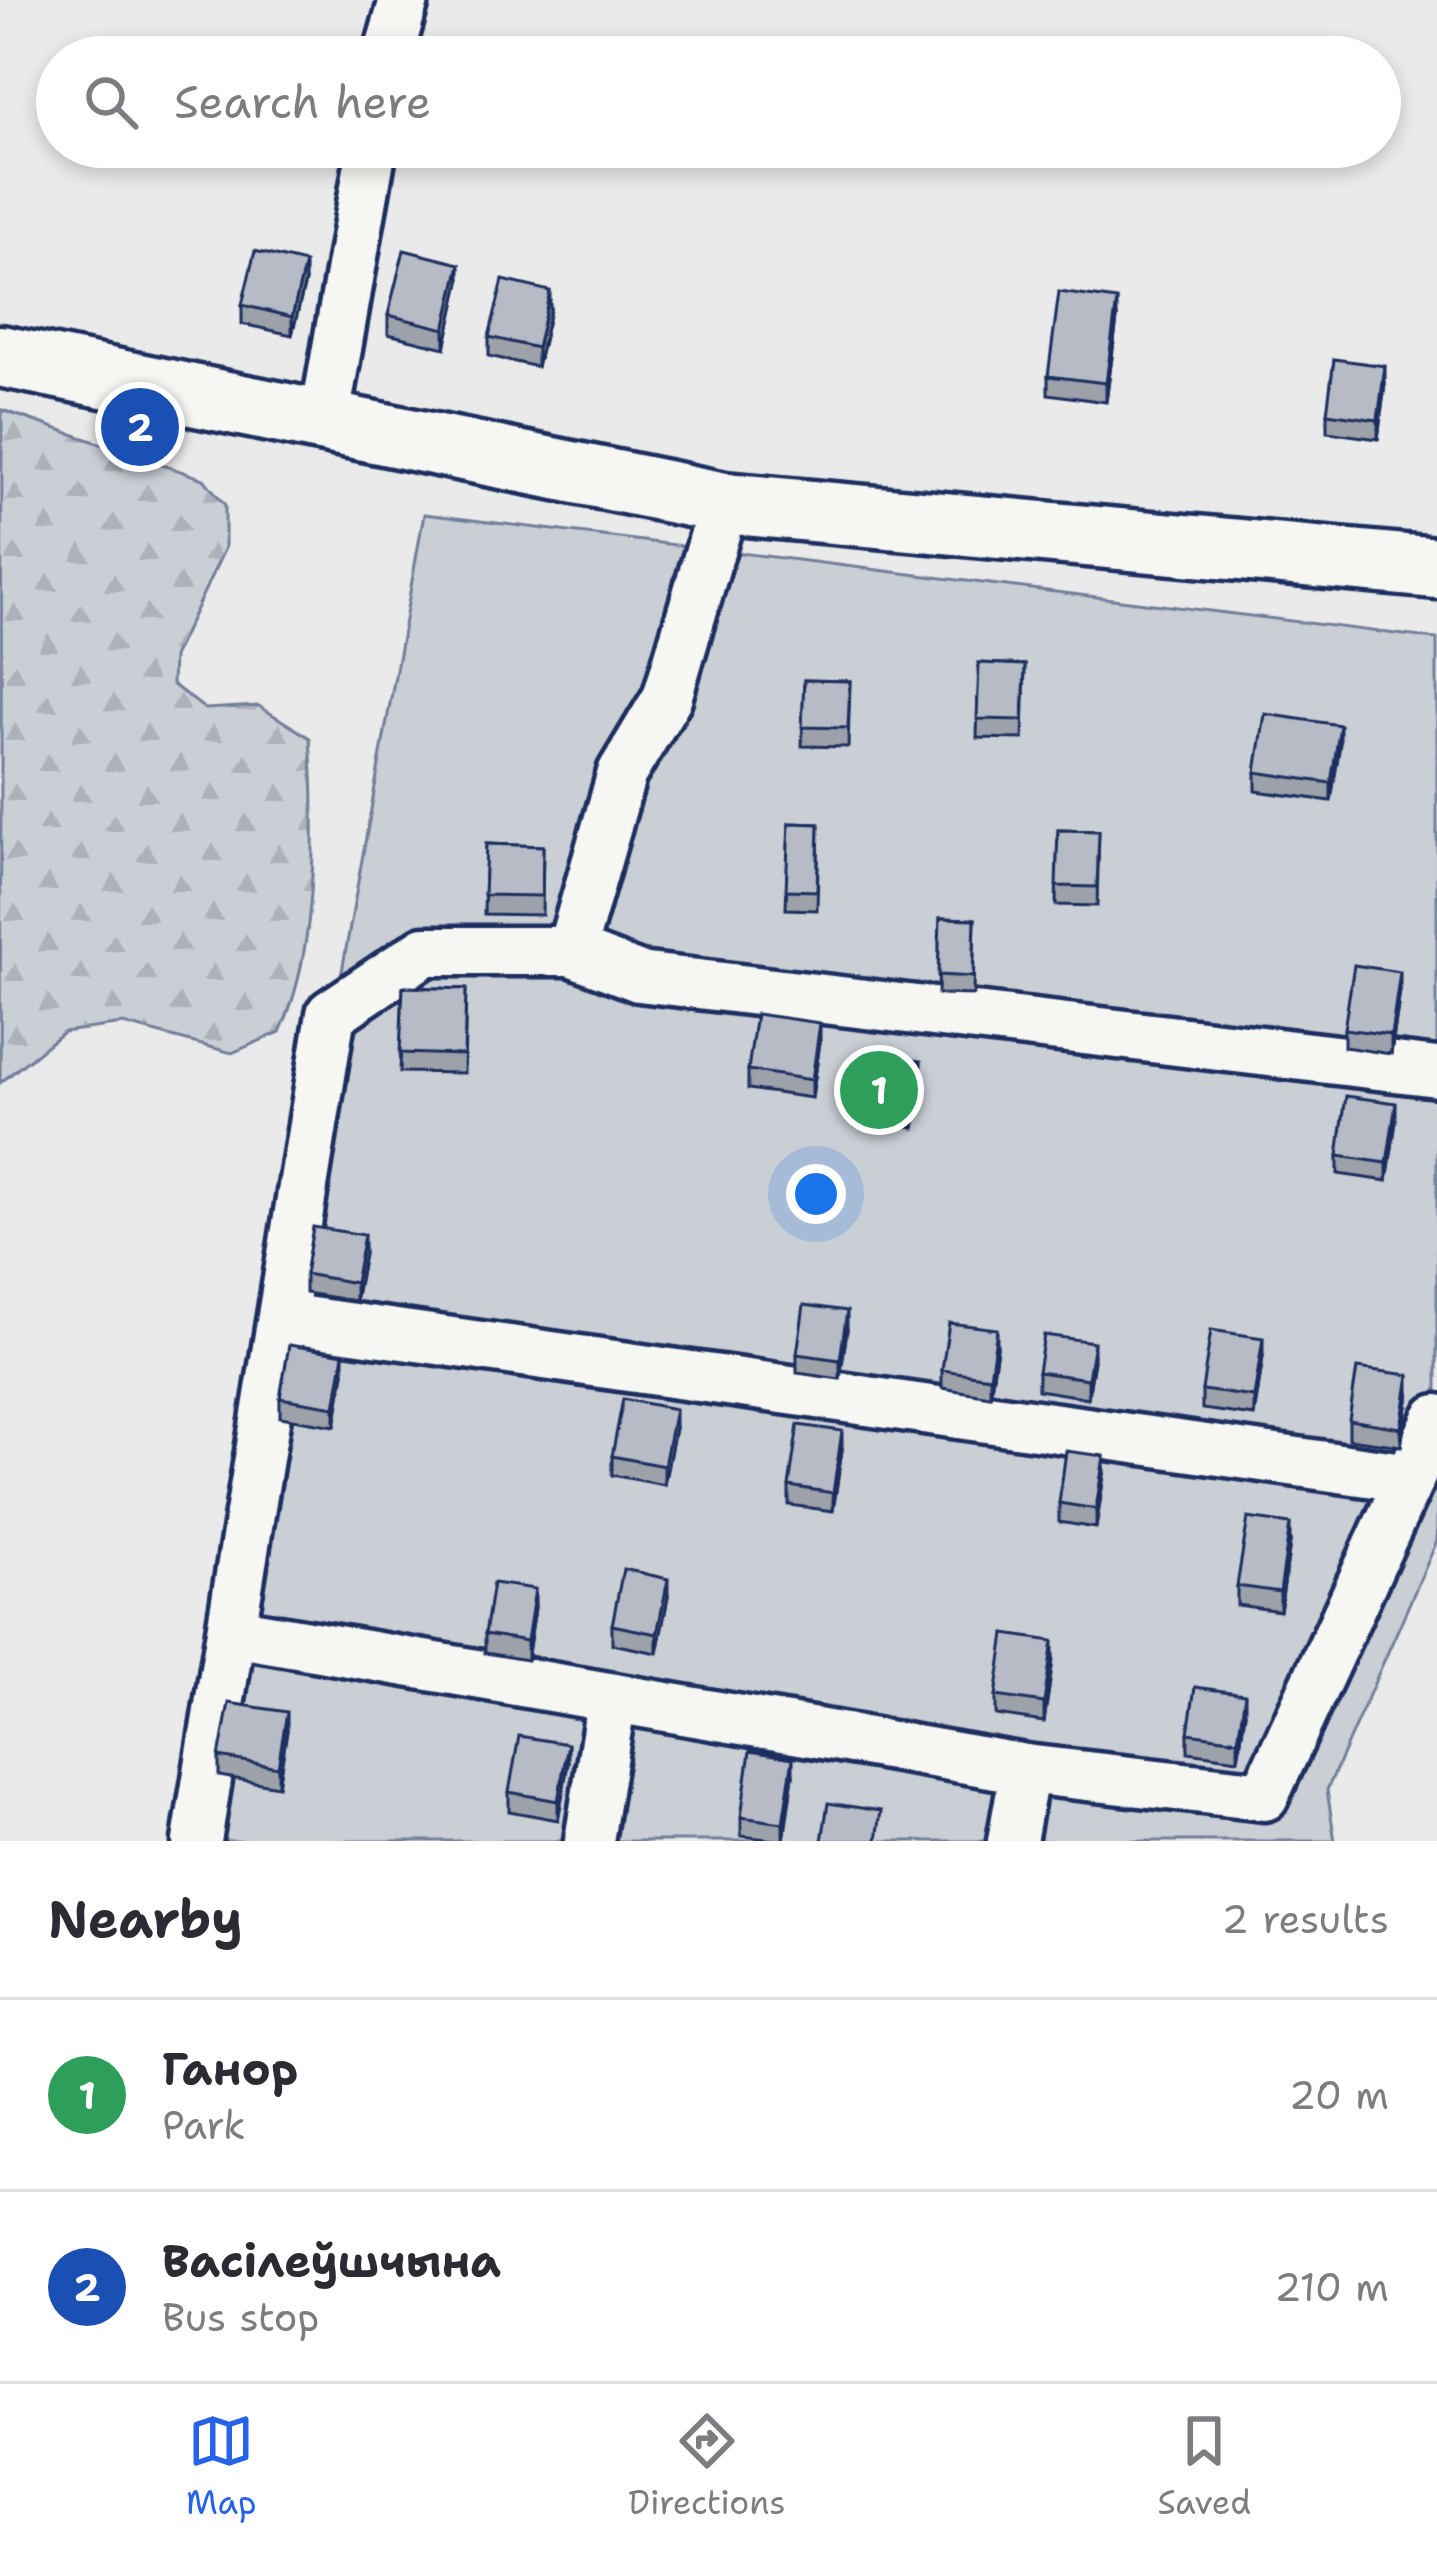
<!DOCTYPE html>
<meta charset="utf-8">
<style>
:root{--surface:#fff;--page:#f2f2f3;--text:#2b2b33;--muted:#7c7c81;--line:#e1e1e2;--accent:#2563eb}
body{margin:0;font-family:"Shantell Sans",sans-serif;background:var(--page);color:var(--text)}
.you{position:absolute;left:816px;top:1194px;width:42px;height:42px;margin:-30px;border:9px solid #fff;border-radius:50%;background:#1a73e8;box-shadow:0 0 0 18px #1a73e833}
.badge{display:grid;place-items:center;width:78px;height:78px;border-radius:50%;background:var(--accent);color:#fff;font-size:39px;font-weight:700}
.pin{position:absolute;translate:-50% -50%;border:6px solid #fff;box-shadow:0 3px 12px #0006}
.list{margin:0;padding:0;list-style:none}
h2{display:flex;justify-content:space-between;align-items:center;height:156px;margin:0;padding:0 48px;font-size:51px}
h2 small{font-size:39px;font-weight:400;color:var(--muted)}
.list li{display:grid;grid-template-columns:78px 1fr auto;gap:36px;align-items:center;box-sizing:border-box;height:192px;padding:0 48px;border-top:3px solid var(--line)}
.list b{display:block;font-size:45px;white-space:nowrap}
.list p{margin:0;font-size:39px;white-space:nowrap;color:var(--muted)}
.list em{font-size:39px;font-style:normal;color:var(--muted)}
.icon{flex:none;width:66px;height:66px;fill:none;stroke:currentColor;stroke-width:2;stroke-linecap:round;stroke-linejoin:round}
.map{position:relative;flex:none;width:1437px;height:1841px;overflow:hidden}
.search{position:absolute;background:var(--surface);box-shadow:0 6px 18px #0003;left:36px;right:36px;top:36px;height:132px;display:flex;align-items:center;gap:30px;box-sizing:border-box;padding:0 42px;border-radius:66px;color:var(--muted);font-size:45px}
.sheet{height:540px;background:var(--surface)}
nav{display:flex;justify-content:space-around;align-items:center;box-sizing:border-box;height:168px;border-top:3px solid var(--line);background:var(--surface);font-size:33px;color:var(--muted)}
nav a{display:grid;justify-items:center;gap:6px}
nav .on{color:var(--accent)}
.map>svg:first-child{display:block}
.green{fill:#caced5;stroke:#727e9a;stroke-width:3}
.forest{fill:url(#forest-firs);stroke:#727e9a;stroke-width:3}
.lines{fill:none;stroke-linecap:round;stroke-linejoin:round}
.minor-casing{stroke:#1b2f5e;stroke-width:57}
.major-casing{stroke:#1b2f5e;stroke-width:69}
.minor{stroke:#f6f6f2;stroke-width:48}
.major{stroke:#f6f6f2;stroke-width:60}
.wall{fill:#9da1aa;stroke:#1b2f5e;stroke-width:3}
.shaded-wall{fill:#7f838b;stroke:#1b2f5e;stroke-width:3}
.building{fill:#b6bbc6;stroke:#1b2f5e;stroke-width:3}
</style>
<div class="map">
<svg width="1437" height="1841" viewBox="0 0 1437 1841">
<defs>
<pattern id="forest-firs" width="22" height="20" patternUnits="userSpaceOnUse" patternTransform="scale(3)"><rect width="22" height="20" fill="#caced5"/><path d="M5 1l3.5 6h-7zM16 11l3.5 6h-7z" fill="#adb1b9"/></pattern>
</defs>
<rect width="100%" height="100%" fill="#e9eae9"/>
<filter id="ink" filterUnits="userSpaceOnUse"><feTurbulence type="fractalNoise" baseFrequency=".00833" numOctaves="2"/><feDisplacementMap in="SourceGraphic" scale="24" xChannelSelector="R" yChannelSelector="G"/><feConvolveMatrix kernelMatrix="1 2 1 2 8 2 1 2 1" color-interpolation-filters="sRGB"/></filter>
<g filter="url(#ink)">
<path class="green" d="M424,514L1437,639V1541L1327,1790L1335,1841H186Z"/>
<path class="forest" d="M2,410L204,479L225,505V548L173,657L172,684L205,709L259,706L310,738C316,826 318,951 280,1032L232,1053L123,1024L63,1032L0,1083Z"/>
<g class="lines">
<defs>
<g id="minor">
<path d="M388,57L404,0"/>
<path d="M324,423L372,147"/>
<path d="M571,951L639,977L1437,1072"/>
<path d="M283,1318L1410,1478"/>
<path d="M233,1632L1025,1769"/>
<path d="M197,1841L331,1014L425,951H571L622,773L667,698L724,503"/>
<path d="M589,1841L612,1698"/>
<path d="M1012,1841L1025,1769L1264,1796L1437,1419"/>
</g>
<path id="major" d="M0,356L724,503L1437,568"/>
</defs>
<use href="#minor" class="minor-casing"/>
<use href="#major" class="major-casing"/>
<use href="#minor" class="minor"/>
<use href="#major" class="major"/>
</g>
<g class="wall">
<path d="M305,282L292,335L242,324V305Z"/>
<path d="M460,282L445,348L388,334V315Z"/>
<path d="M550,310L537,367L489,356V337Z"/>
<path d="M1117,319L1106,402L1048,394V376Z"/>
<path d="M1385,384L1378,439L1327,432V413Z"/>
<path d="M979,663L1025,665L1023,739L977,738Z"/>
<path d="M804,680L850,681L848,747L802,746Z"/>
<path d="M1340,743L1331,801L1256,791V772Z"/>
<path d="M789,823L819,824L817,910L786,909Z"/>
<path d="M1058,830L1099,831L1097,906L1056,905Z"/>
<path d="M486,844L543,846L542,915L484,914Z"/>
<path d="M940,918L975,919L973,995L938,994Z"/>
<path d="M403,987L466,989L464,1073L400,1072Z"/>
<path d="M1400,991L1391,1054L1344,1047V1029Z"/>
<path d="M820,1042L812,1098L748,1089V1070Z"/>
<path d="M921,1080L914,1128L866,1121V1102Z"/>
<path d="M1396,1121L1387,1181L1338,1174V1156Z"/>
<path d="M364,1254L355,1301L305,1293V1274Z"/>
<path d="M847,1330L840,1379L797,1373V1354Z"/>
<path d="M997,1348L990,1396L942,1388V1370Z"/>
<path d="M1263,1357L1254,1416L1202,1409V1390Z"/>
<path d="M1094,1361L1088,1398L1038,1390V1372Z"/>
<path d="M344,1373L335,1426L280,1417V1398Z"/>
<path d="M1409,1394L1401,1446L1349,1439V1420Z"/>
<path d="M675,1428L664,1485L612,1475V1456Z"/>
<path d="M842,1450L833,1511L789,1505V1486Z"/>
<path d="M1104,1475L1096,1528L1059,1522V1503Z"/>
<path d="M1290,1543L1280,1611L1237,1605V1586Z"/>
<path d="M668,1597L657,1653L612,1644V1625Z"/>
<path d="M535,1608L527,1660L485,1653V1634Z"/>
<path d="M1053,1660L1044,1722L996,1715V1696Z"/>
<path d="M1245,1713L1238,1759L1188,1752V1733Z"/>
<path d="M287,1731L278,1786L219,1776V1757Z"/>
<path d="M568,1763L558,1820L509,1811V1792Z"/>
<path d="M793,1776L784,1841L741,1836V1817Z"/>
</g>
<g class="shaded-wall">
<path d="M305,263V282L292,335V317Z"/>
<path d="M460,264V282L445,348V329Z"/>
<path d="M550,291V310L537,367V348Z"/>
<path d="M1117,300V319L1106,402V383Z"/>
<path d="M1385,366V384L1378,439V420Z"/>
<path d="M1340,725V743L1331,801V783Z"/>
<path d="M1400,972V991L1391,1054V1035Z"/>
<path d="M820,1023V1042L812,1098V1080Z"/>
<path d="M921,1061V1080L914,1128V1109Z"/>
<path d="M1396,1103V1121L1387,1181V1163Z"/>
<path d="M364,1235V1254L355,1301V1283Z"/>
<path d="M847,1311V1330L840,1379V1360Z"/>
<path d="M997,1329V1348L990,1396V1377Z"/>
<path d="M1263,1338V1357L1254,1416V1397Z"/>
<path d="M1094,1342V1361L1088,1398V1379Z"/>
<path d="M344,1354V1373L335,1426V1407Z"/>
<path d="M1409,1375V1394L1401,1446V1428Z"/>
<path d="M675,1409V1428L664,1485V1466Z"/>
<path d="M842,1431V1450L833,1511V1493Z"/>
<path d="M1104,1456V1475L1096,1528V1509Z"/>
<path d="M1290,1524V1543L1280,1611V1592Z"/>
<path d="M668,1579V1597L657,1653V1634Z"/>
<path d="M535,1589V1608L527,1660V1641Z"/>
<path d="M1053,1641V1660L1044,1722V1703Z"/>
<path d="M1245,1694V1713L1238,1759V1740Z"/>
<path d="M287,1712V1731L278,1786V1767Z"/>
<path d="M568,1744V1763L558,1820V1801Z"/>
<path d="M793,1758V1776L783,1841V1823Z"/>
</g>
<g class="building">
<path d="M1294,45L1348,52L1347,57H1293Z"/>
<path d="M404,250L460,264L445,329L388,315Z"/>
<path d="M255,251L305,263L292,317L242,305Z"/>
<path d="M503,280L550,291L537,348L489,337Z"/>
<path d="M1059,292L1117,300L1106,383L1048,376Z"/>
<path d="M1334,359L1385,366L1378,420L1327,413Z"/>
<path d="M979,663L1025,665L1023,720L977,719Z"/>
<path d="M804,680L850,681L848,728L802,727Z"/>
<path d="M1265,714L1340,725L1331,783L1256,772Z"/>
<path d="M789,823L819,824L817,891L786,890Z"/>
<path d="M1058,830L1099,831L1097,887L1056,886Z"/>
<path d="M486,844L543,846L542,896L484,895Z"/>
<path d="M940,918L975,919L973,977L938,975Z"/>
<path d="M1354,965L1400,972L1391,1035L1344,1029Z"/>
<path d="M403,987L466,989L464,1055L400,1053Z"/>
<path d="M756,1014L820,1023L812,1080L748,1070Z"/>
<path d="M873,1054L921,1061L914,1109L866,1102Z"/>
<path d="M1346,1096L1396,1103L1387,1163L1338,1156Z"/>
<path d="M313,1227L364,1235L355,1283L305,1274Z"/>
<path d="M804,1305L847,1311L840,1360L797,1354Z"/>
<path d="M949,1323L997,1329L990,1377L942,1370Z"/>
<path d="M1211,1330L1263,1338L1254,1397L1202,1390Z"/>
<path d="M1044,1335L1094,1342L1088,1379L1038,1372Z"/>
<path d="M289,1345L344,1354L335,1407L280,1398Z"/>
<path d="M1357,1368L1409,1375L1401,1428L1349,1420Z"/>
<path d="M623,1399L675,1409L664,1466L612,1456Z"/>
<path d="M798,1425L842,1431L833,1493L789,1486Z"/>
<path d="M1066,1451L1104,1456L1096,1509L1059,1503Z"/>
<path d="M1248,1518L1290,1524L1280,1592L1237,1586Z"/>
<path d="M623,1569L668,1579L657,1634L612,1625Z"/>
<path d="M493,1583L535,1589L527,1641L485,1634Z"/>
<path d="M1005,1634L1053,1641L1044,1703L996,1696Z"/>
<path d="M1195,1687L1245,1694L1238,1740L1188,1733Z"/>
<path d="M229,1703L287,1712L278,1767L219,1757Z"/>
<path d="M519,1736L568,1744L558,1801L509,1792Z"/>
<path d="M750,1751L793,1758L783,1823L741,1817Z"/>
<path d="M828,1803L881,1811L877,1841H822Z"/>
</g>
</g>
</svg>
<div class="you"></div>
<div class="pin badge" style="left:879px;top:1090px;background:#2e9e5b">1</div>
<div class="pin badge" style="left:140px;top:427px;background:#1a4fb4">2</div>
<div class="search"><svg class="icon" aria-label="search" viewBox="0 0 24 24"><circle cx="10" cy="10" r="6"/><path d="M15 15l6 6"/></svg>Search here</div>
</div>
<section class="sheet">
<h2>Nearby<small>2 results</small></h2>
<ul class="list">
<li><span class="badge" style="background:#2e9e5b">1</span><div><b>Ганор</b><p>Park</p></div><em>20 m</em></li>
<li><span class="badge" style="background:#1a4fb4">2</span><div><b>Васілеўшчына</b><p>Bus stop</p></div><em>210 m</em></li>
</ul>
</section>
<nav>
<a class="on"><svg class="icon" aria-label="map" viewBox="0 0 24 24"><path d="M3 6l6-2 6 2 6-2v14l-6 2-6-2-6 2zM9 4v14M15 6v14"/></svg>Map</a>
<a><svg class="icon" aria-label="directions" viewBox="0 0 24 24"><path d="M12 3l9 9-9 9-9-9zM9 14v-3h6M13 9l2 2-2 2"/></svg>Directions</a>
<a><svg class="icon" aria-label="saved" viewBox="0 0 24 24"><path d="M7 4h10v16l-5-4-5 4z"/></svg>Saved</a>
</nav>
